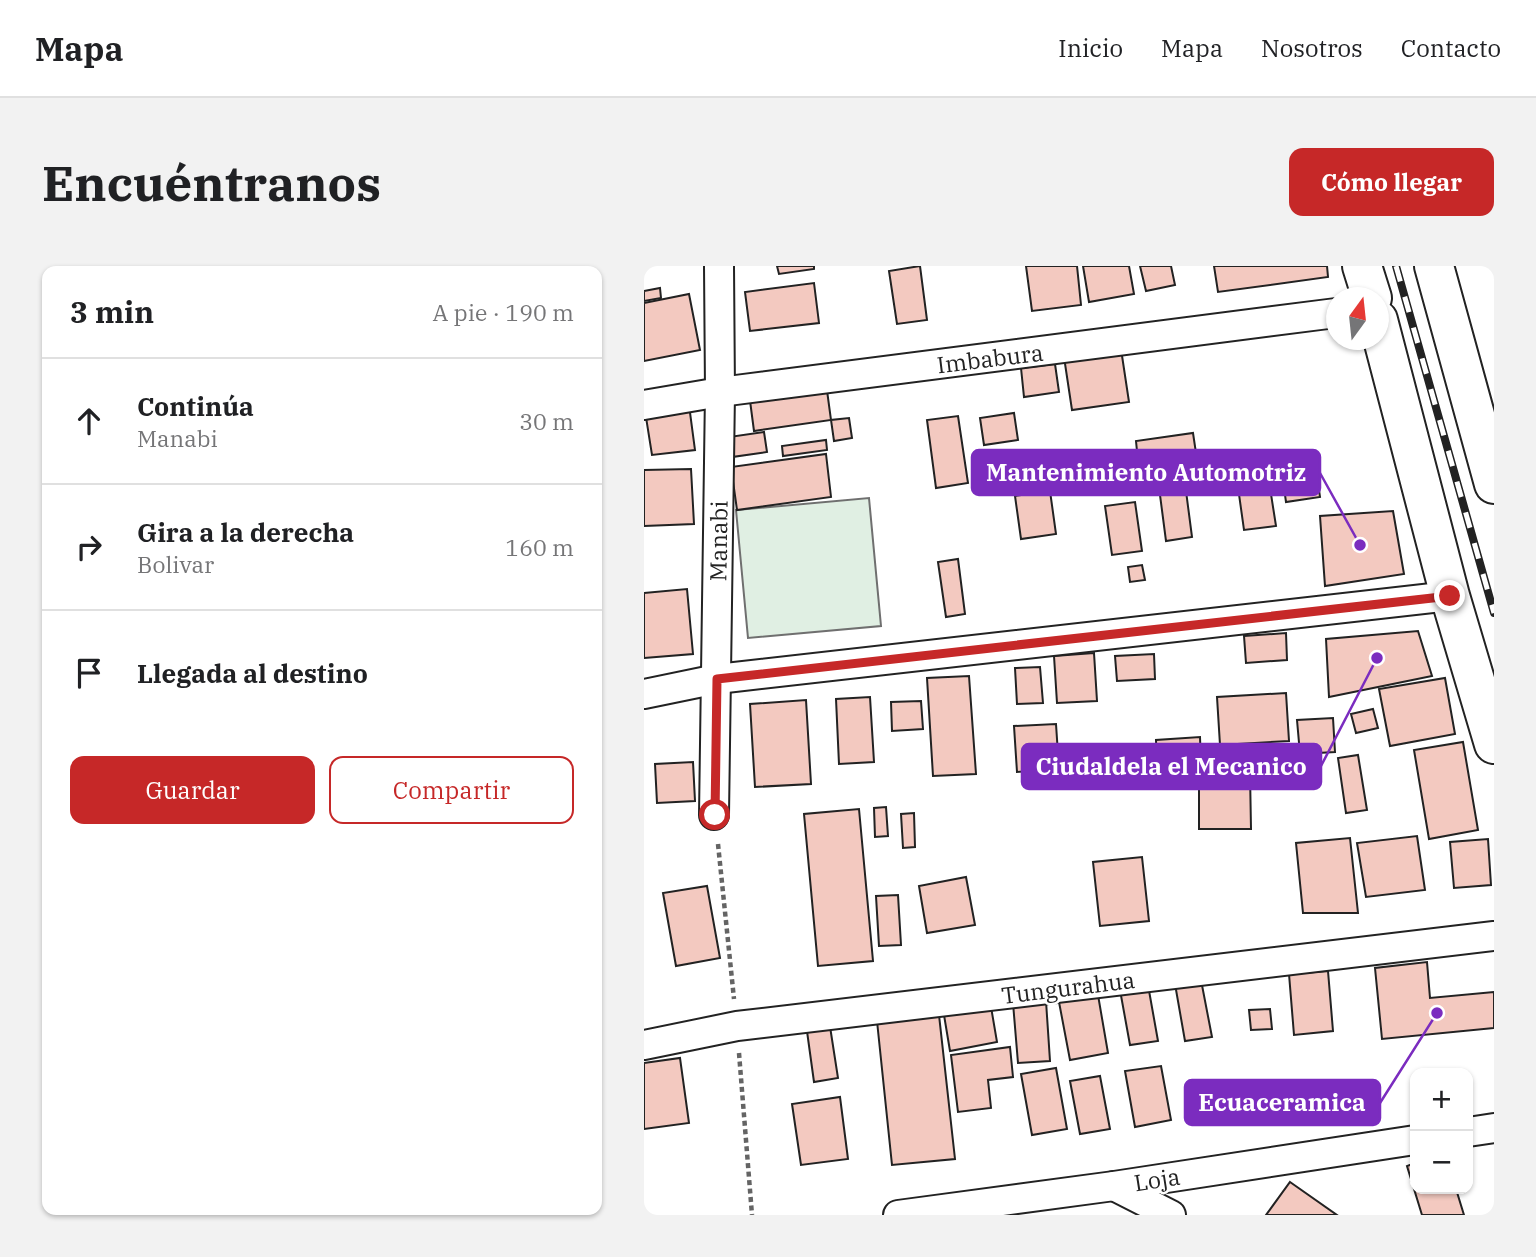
<!DOCTYPE html>
<html lang="es">
<meta charset="utf-8">
<style>
:root{--surface:#fff;--page:#f2f2f2;--text:#202124;--muted:#757577;--line:#e0e0e0;--accent:#c62828}
body{margin:0;font-family:"IBM Plex Serif",serif;background:var(--page);color:var(--text)}
.controls{position:absolute;right:21px;bottom:21px;display:grid;overflow:hidden;border-radius:14px;box-shadow:0 2px 5px #0004}
.controls button{width:63px;height:63px;display:grid;place-items:center;padding:0;border:0;border-bottom:2px solid var(--line);background:var(--surface);color:var(--text);font:35px sans-serif}
.compass{position:absolute;left:682px;top:21px;width:63px;height:63px;border-radius:50%;background:var(--surface);box-shadow:0 2px 5px #0004;rotate:15deg}
.stop{position:absolute;width:21px;height:21px;margin:-16px;border:5px solid #c62828;border-radius:50%;background:#fff}
.stop.end{background:#c62828;border-color:#fff;box-shadow:0 2px 7px #0008}
.list{margin:0;padding:0;list-style:none}
h2{display:flex;justify-content:space-between;align-items:center;height:91px;margin:0;padding:0 28px;font-size:30px}
h2 small{font-size:23px;font-weight:400;color:var(--muted)}
.list li{display:grid;grid-template-columns:46px 1fr auto;gap:21px;align-items:center;box-sizing:border-box;height:126px;padding:0 28px;border-top:2px solid var(--line)}
.list b{display:block;font-size:26px;white-space:nowrap}
.list p{margin:0;font-size:23px;white-space:nowrap;color:var(--muted)}
.list em{font-size:23px;font-style:normal;color:var(--muted)}
.actions{display:flex;gap:14px;padding:21px 28px}
.actions a{flex:1;padding:16px 0;border:2px solid var(--accent);border-radius:14px;text-align:center;font-size:24px;color:var(--accent)}
.actions .main{background:var(--accent);color:#fff}
.icon{flex:none;width:38px;height:38px;fill:none;stroke:currentColor;stroke-width:2;stroke-linecap:round;stroke-linejoin:round}
.map{position:relative;flex:none;width:850px;height:949px;overflow:hidden;border-radius:14px}
header{display:flex;align-items:center;gap:42px;box-sizing:border-box;height:98px;padding:0 35px;background:var(--surface);border-bottom:2px solid var(--line)}
header strong{font-size:33px}
nav{display:flex;gap:38px;margin-inline-start:auto;font-size:24px}
.intro{display:flex;align-items:center;justify-content:space-between;box-sizing:border-box;height:168px;padding:0 42px}
h1{margin:0;font-size:49px}
.button{padding:18px 32px;border-radius:14px;background:var(--accent);color:#fff;font-size:24px;font-weight:700}
main{display:flex;gap:42px;padding:0 42px}
aside{flex:1;background:var(--surface);border-radius:14px;box-shadow:0 2px 5px #0004}
.map>svg:first-child{display:block}
.green{fill:#e0efe3;stroke:#6f6f6f;stroke-width:2}
.building{fill:#f3c9c0;stroke:#222;stroke-width:2}
.lines{fill:none;stroke-linecap:round;stroke-linejoin:round}
.street-casing{stroke:#222;stroke-width:32}
.secondary-casing{stroke:#222;stroke-width:42}
.path{stroke:#646464;stroke-width:4.5;stroke-dasharray:5 3.5;stroke-linecap:butt}
.street{stroke:#fff;stroke-width:28}
.secondary{stroke:#fff;stroke-width:38}
.rail-casing{stroke:#222;stroke-width:8}
.rail{stroke:#fff;stroke-width:5;stroke-dasharray:16;stroke-linecap:butt}
.route{stroke:#c62828;stroke-width:9}
.labels{text-anchor:middle;dominant-baseline:central;stroke-width:5;stroke-linejoin:round;paint-order:stroke}
.street-label{font-size:23px;fill:#222;stroke:#fff}
.leader{fill:none;stroke:#7b2cbf;stroke-width:2.5}
.callout-dot{fill:#7b2cbf;stroke:#fff;stroke-width:2.5}
.callout{fill:#7b2cbf;stroke:#7b2cbf;stroke-width:2.5}
.callout-label{font-size:24px;text-anchor:middle;font-weight:bold;fill:#fff}
</style>
<header>
<strong>Mapa</strong>
<nav><a>Inicio</a><a>Mapa</a><a>Nosotros</a><a>Contacto</a></nav>
</header>
<div class="intro"><h1>Encuéntranos</h1><a class="button">Cómo llegar</a></div>
<main>
<aside>
<h2>3 min<small>A pie · 190 m</small></h2>
<ul class="list">
<li><svg class="icon" aria-label="ahead" viewBox="0 0 24 24"><path d="M12 20V5M6 11l6-6 6 6"/></svg><div><b>Continúa</b><p>Manabi</p></div><em>30 m</em></li>
<li><svg class="icon" aria-label="right" viewBox="0 0 24 24"><path d="M7 20v-9h11M14 6l5 5-5 5"/></svg><div><b>Gira a la derecha</b><p>Bolivar</p></div><em>160 m</em></li>
<li><svg class="icon" aria-label="arrive" viewBox="0 0 24 24"><path d="M6 21V4h12l-3 4 3 4H6"/></svg><div><b>Llegada al destino</b></div></li>
</ul>
<div class="actions"><a class="main">Guardar</a><a>Compartir</a></div>
</aside>
<div class="map">
<svg width="850" height="949" viewBox="0 0 850 949">
<rect width="100%" height="100%" fill="#fff"/>
<path class="green" d="M225,232L237,360L104,372L92,244Z"/>
<g class="building">
<path d="M133,0H170V3L135,8Z"/>
<path d="M276,0L283,54L253,58L245,5Z"/>
<path d="M382,0H433L437,39L388,45Z"/>
<path d="M439,0H485L490,28L445,36Z"/>
<path d="M496,0H527L531,19L502,25Z"/>
<path d="M570,0H683L684,11L574,26Z"/>
<path d="M170,17L175,57L106,65L101,26Z"/>
<path d="M16,22L17,32L0,35V25Z"/>
<path d="M45,28L56,84L0,95V37Z"/>
<path d="M477,83L485,136L428,144L420,91Z"/>
<path d="M411,98L415,126L380,131L377,102Z"/>
<path d="M182,117L187,154L110,165L105,127Z"/>
<path d="M45,139L51,184L8,189L1,145Z"/>
<path d="M370,147L374,174L340,179L336,152Z"/>
<path d="M314,150L324,217L292,222L283,154Z"/>
<path d="M205,152L208,172L190,175L187,154Z"/>
<path d="M120,166L123,186L88,191L85,171Z"/>
<path d="M549,167L552,187L494,195L492,175Z"/>
<path d="M182,174L183,184L139,190L138,180Z"/>
<path d="M182,188L187,231L93,244L87,201Z"/>
<path d="M670,188L676,231L642,236L636,193Z"/>
<path d="M47,203L50,258L0,260V204Z"/>
<path d="M624,209L632,260L600,264L593,214Z"/>
<path d="M406,225L412,268L377,273L371,230Z"/>
<path d="M542,225L548,271L522,275L516,229Z"/>
<path d="M491,236L498,285L468,289L461,240Z"/>
<path d="M749,245L760,308L681,320L676,250Z"/>
<path d="M314,293L321,348L302,351L294,296Z"/>
<path d="M498,299L501,314L486,316L484,301Z"/>
<path d="M43,323L49,388L0,392V327Z"/>
<path d="M774,365L788,410L685,431L682,373Z"/>
<path d="M642,367L643,394L602,397L600,370Z"/>
<path d="M450,387L453,435L413,437L410,390Z"/>
<path d="M510,388L511,413L473,415L471,390Z"/>
<path d="M396,401L399,437L373,438L371,402Z"/>
<path d="M325,410L332,508L289,510L283,412Z"/>
<path d="M801,412L811,468L746,480L735,423Z"/>
<path d="M642,427L645,475L576,479L573,431Z"/>
<path d="M226,431L230,496L195,498L192,433Z"/>
<path d="M162,434L167,518L111,521L106,438Z"/>
<path d="M277,435L279,463L248,465L247,436Z"/>
<path d="M729,443L734,462L712,467L707,448Z"/>
<path d="M689,452L691,486L656,488L653,454Z"/>
<path d="M412,458L415,503L373,506L370,460Z"/>
<path d="M556,471L557,499L513,501L512,474Z"/>
<path d="M819,476L834,564L785,573L770,484Z"/>
<path d="M714,489L723,544L702,547L694,492Z"/>
<path d="M49,496L51,535L13,537L11,498Z"/>
<path d="M555,507H606L607,563H555Z"/>
<path d="M242,541L244,570L231,571L230,542Z"/>
<path d="M215,543L229,695L174,700L160,548Z"/>
<path d="M270,547L271,581L259,582L257,548Z"/>
<path d="M773,570L781,624L722,631L713,577Z"/>
<path d="M706,572L714,647H659L652,577Z"/>
<path d="M844,573L847,619L810,622L806,576Z"/>
<path d="M498,591L505,655L456,660L449,596Z"/>
<path d="M322,611L331,659L283,667L275,620Z"/>
<path d="M63,620L76,692L32,700L19,627Z"/>
<path d="M254,629L257,679L235,680L232,630Z"/>
<path d="M783,696L786,732L850,726V762L738,773L731,702Z"/>
<path d="M684,705L689,765L650,769L645,708Z"/>
<path d="M557,714L568,771L541,775L531,718Z"/>
<path d="M504,719L514,775L486,779L476,724Z"/>
<path d="M454,729L464,787L426,794L415,736Z"/>
<path d="M346,735L353,776L306,785L299,743Z"/>
<path d="M402,735L406,795L374,797L369,737Z"/>
<path d="M626,743L628,763L607,764L605,744Z"/>
<path d="M295,749L311,893L248,899L233,755Z"/>
<path d="M185,754L194,812L170,816L162,758Z"/>
<path d="M366,781L369,811L344,814L347,842L314,846L307,789Z"/>
<path d="M36,792L45,857L0,863V797Z"/>
<path d="M517,800L527,854L491,861L481,805Z"/>
<path d="M412,802L423,863L388,869L377,808Z"/>
<path d="M456,810L466,863L436,868L426,815Z"/>
<path d="M196,831L204,893L157,899L148,838Z"/>
<path d="M771,897V923H812L820,949H778L763,900Z"/>
<path d="M646,916L693,949H622Z"/>
</g>
<g class="lines">
<defs>
<g id="street">
<path d="M0,139L76,126L692,47"/>
<path d="M0,428L73,413L806,330"/>
<path d="M70,549L76,126L75,0"/>
<path d="M0,779L93,760L850,670"/>
<path d="M824,866L850,862"/>
<path d="M470,920L527,949"/>
<path d="M254,949L470,920L771,874"/>
</g>
<g id="secondary">
<path d="M718,0L728,32"/>
<path d="M790,0L850,218"/>
<path d="M734,54L806,330L850,478"/>
</g>
</defs>
<use href="#street" class="street-casing"/>
<use href="#secondary" class="secondary-casing"/>
<g class="path">
<path d="M74,578L90,733"/>
<path d="M95,787L108,949"/>
</g>
<use href="#street" class="street"/>
<use href="#secondary" class="secondary"/>
<defs>
<path id="rail" d="M752,0L850,347"/>
</defs>
<use href="#rail" class="rail-casing"/>
<use href="#rail" class="rail"/>
</g>
<g class="lines">
<path class="route" d="M71,549L73,413L806,330"/>
</g>
<g class="labels">
<g class="street-label">
<text transform="translate(346 92) rotate(-7)">Imbabura</text>
<text transform="translate(74 275) rotate(-89)">Manabi</text>
<text transform="translate(424 721) rotate(-7)">Tungurahua</text>
<text transform="translate(513 913) rotate(-9)">Loja</text>
</g>
</g>
<path class="leader" d="M716 279L676 207M733 392L677 500M793 747L736 837"/>
<g class="callout-dot">
<circle cx="716" cy="279" r="7"/>
<circle cx="733" cy="392" r="7"/>
<circle cx="793" cy="747" r="7"/>
</g>
<g class="callout">
<rect x="328" y="184" width="348" height="45" rx="7"/>
<rect x="378" y="478" width="299" height="45" rx="7"/>
<rect x="541" y="814" width="195" height="45" rx="7"/>
</g>
<g class="callout-label">
<text x="502" y="215">Mantenimiento Automotriz</text>
<text x="527" y="509">Ciudaldela el Mecanico</text>
<text x="638" y="845">Ecuaceramica</text>
</g>
</svg>
<div class="controls">
<button>+</button>
<button>−</button>
</div>
<svg class="compass" viewBox="-18 -18 36 36"><path d="M0-13l5 13h-10z" fill="#e53935"/><path d="M0 13l5-13h-10z" fill="#757577"/></svg>
<div class="stop" style="left:71px;top:549px"></div>
<div class="stop end" style="left:806px;top:330px"></div>
</div>
</main>
